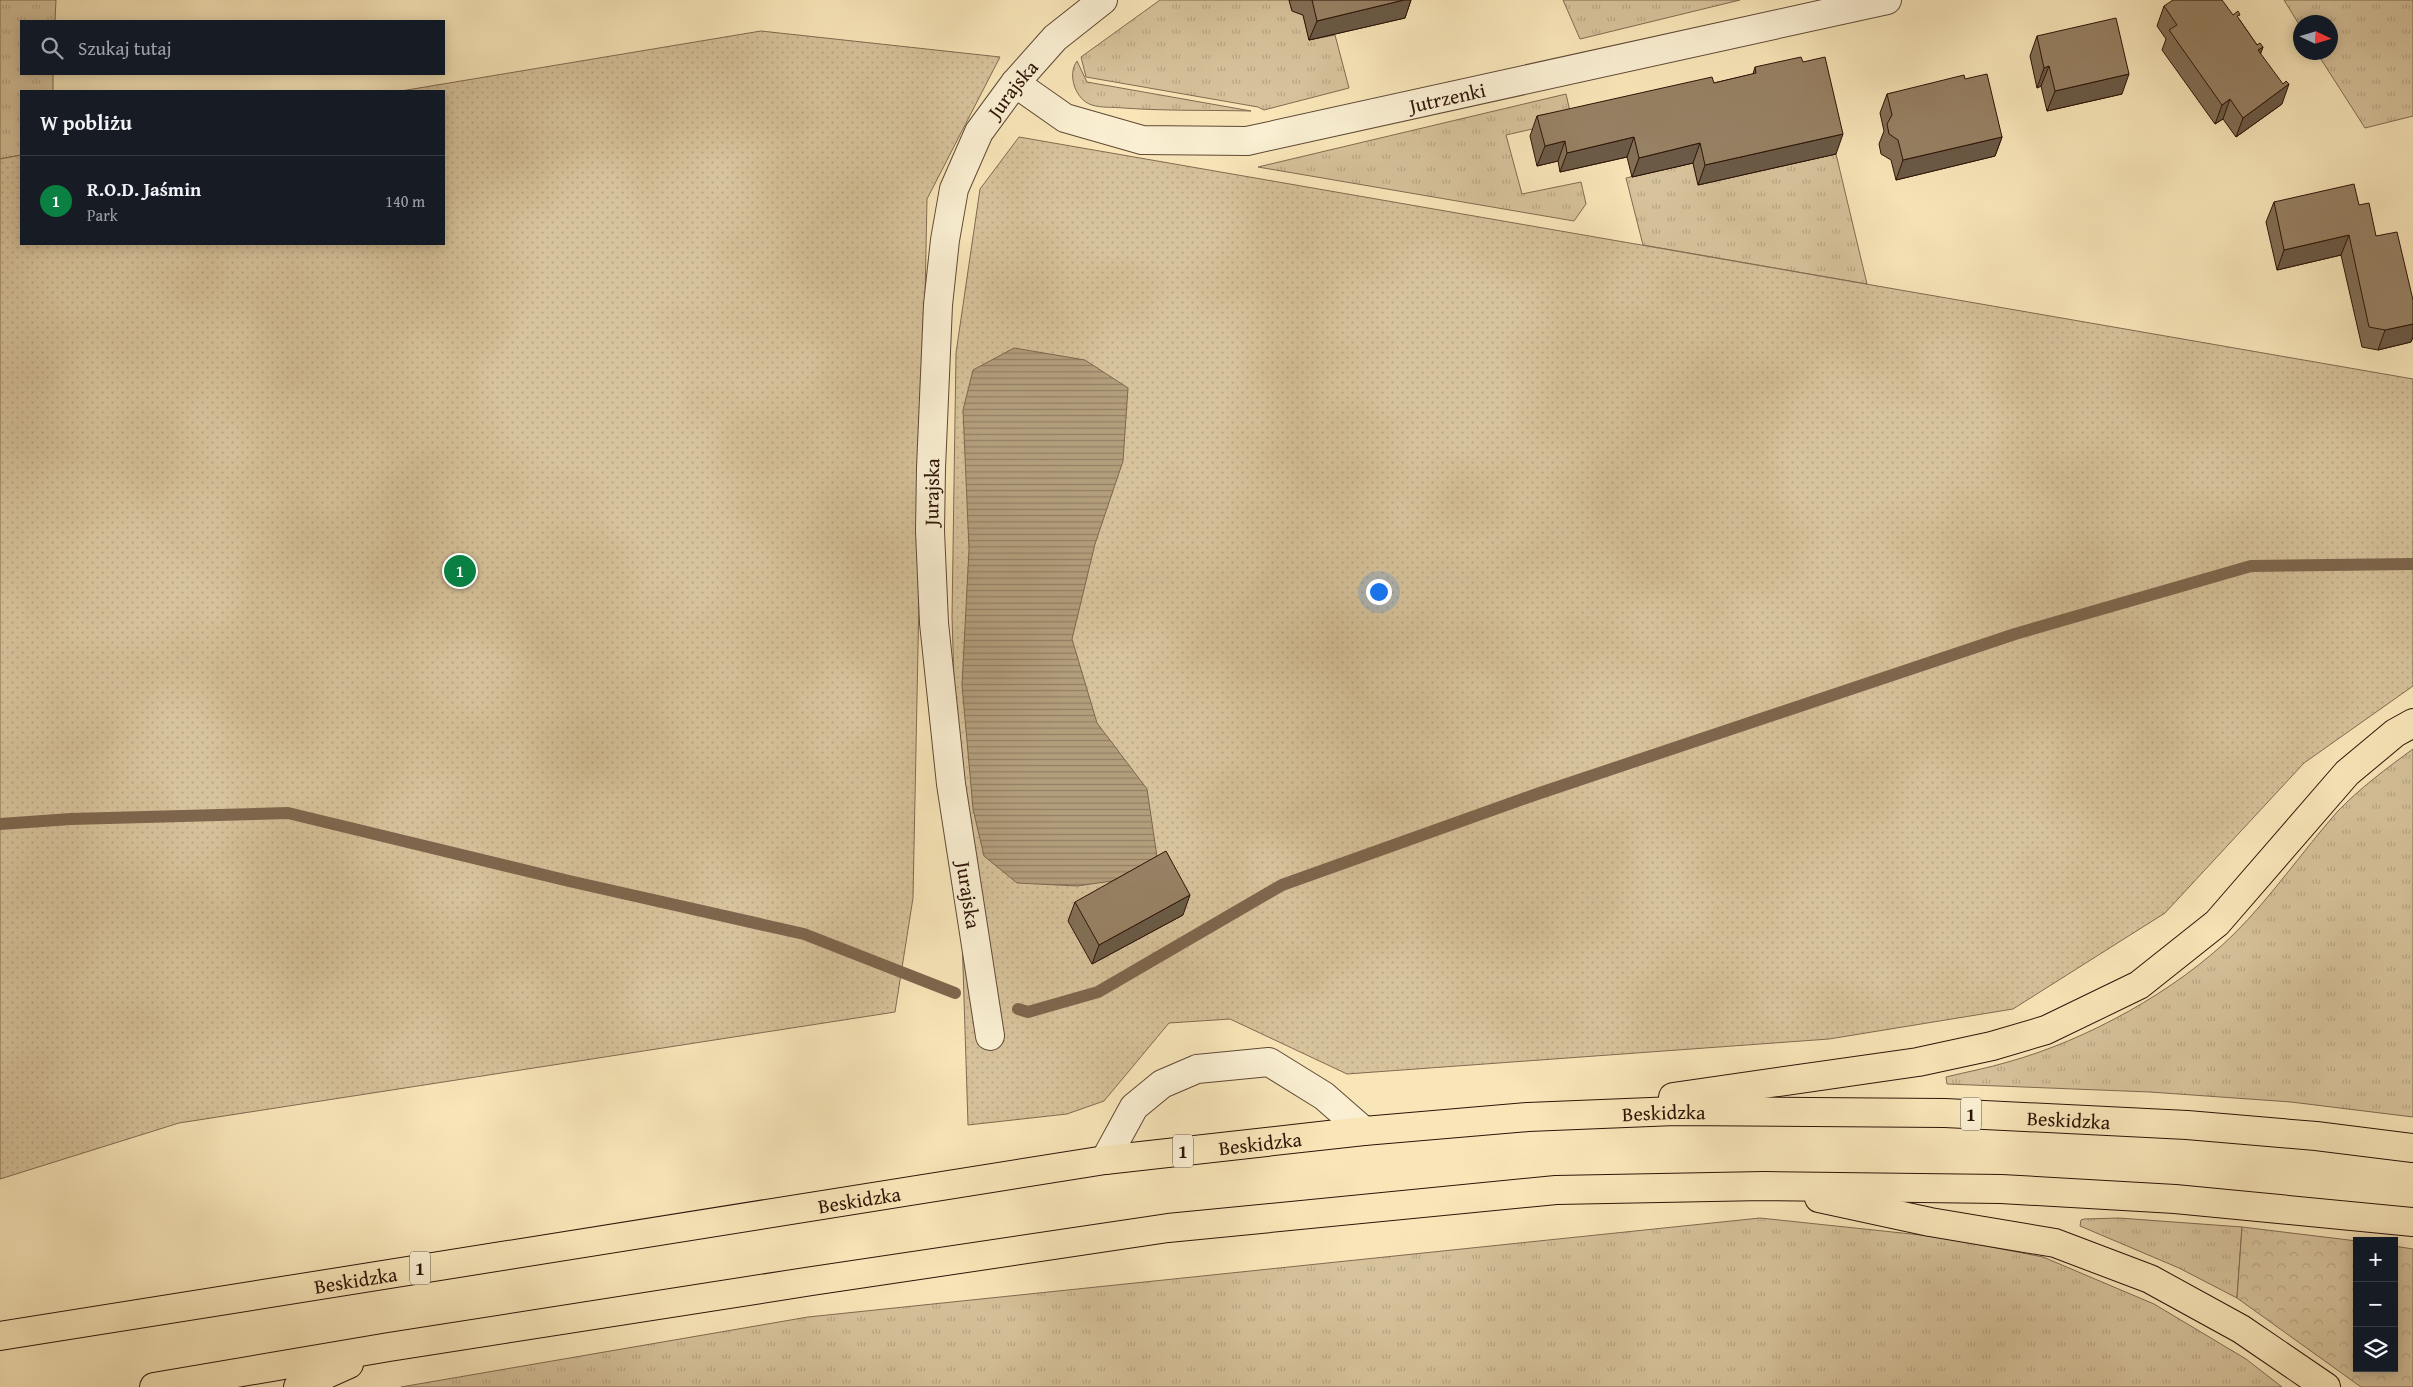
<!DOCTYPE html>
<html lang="pl">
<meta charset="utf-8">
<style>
:root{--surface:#171b24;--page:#20242c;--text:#f1f3f6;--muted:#9ea1a6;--line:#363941;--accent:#0b8043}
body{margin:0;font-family:"Gentium Book Plus",serif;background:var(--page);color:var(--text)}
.controls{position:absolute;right:15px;bottom:15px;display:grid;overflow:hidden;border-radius:0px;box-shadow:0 2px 12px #0003}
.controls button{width:45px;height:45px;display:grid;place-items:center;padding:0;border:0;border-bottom:1px solid var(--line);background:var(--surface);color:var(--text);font:25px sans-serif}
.compass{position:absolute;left:2293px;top:15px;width:45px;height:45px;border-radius:50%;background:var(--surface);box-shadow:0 2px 12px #0003;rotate:94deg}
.you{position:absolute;left:1378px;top:591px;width:18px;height:18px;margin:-12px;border:4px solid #fff;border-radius:50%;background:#1a73e8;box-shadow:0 0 0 8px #1a73e833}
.badge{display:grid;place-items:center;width:32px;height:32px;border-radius:50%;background:var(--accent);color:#fff;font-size:16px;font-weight:700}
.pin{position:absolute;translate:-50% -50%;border:2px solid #fff;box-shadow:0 1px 5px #0006}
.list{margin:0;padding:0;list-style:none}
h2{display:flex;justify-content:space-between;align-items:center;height:65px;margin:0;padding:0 20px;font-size:21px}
h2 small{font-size:16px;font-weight:400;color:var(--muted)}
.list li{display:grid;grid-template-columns:32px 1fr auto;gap:15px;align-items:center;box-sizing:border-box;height:90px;padding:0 20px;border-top:1px solid var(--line)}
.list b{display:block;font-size:19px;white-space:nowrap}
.list p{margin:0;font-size:16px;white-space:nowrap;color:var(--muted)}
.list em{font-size:16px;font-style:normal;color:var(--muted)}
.icon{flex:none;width:28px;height:28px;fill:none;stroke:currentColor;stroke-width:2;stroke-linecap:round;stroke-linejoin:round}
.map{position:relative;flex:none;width:2413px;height:1387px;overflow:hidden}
.search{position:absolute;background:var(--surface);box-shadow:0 2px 12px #0003;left:20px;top:20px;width:425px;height:55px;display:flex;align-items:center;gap:12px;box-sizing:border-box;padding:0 18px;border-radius:0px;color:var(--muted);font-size:19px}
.panel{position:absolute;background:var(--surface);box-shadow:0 2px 12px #0003;left:20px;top:90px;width:425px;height:155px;border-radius:0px}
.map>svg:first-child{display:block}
.grass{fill:url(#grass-tufts);stroke:#826a51}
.forest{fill:url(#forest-crowns);stroke:#826a51}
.garden{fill:url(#garden-dots);stroke:#826a51}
.water{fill:url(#water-rules);stroke:#7e664d}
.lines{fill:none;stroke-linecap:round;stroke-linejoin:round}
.stream{stroke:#7e664d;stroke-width:12}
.minor-casing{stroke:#604834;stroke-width:30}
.major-casing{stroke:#2e1307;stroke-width:30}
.minor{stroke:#faefd2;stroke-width:28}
.major{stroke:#f8e6b9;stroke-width:28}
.wall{fill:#826f56;stroke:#2e1307}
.shaded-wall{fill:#6a5a46;stroke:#2e1307}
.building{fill:#978164;stroke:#2e1307}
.labels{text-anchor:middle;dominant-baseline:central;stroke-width:4.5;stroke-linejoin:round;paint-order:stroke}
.shield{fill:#faefd2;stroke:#6b5544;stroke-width:1}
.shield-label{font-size:19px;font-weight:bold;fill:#2e1307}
.street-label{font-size:20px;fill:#2e1307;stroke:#faefd2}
</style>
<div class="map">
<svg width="2413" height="1387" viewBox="0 0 2413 1387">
<defs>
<pattern id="grass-tufts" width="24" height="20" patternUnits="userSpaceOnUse" patternTransform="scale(1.25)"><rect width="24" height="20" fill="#d6c29b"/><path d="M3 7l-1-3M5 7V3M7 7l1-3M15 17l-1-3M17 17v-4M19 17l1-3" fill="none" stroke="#b8a684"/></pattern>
<pattern id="forest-crowns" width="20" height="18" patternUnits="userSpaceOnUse" patternTransform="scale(1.25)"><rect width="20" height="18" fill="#d6c29b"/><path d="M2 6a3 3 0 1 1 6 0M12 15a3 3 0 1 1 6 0" fill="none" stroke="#b8a684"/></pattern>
<pattern id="garden-dots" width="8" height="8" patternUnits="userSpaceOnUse" patternTransform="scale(1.25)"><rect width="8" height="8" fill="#d6c29b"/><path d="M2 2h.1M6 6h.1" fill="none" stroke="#b8a684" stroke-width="1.8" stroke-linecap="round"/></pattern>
<pattern id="water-rules" width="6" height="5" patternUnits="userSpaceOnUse" patternTransform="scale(1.25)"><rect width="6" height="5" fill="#b39e7c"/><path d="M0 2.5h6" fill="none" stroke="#928064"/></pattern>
</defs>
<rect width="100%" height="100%" fill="#f8e6b9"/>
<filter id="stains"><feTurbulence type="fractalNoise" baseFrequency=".004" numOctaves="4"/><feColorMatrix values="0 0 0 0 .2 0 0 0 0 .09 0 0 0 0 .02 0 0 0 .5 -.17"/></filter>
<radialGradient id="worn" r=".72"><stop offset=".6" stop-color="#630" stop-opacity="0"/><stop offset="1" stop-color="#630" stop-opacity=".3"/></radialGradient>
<g class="grass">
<path d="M0,0H56L55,21H21V74H53V91H21V155L0,159Z"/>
<path d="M1160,0H1289L1292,11L1303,15L1309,40L1335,35L1349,88L1264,110L1258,107L1086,77L1081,57Z"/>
<path d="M1563,0H1740L1580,39Z"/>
<path d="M2284,0H2413V116L2365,128L2317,53L2330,52V22H2300V26Z"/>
<path d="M1077,61L1087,82L1251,111C1208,110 1166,111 1123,108C1114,107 1101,108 1092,105C1075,100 1067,74 1077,61Z"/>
<path d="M1566,94L1572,120L1506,135L1522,194L1581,182L1586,204L1574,221L1258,167Z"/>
<path d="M1836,154L1867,284L1643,245L1626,178L1693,163L1698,184Z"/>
<path d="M2413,749V1117L2291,1102L2150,1092L1947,1084L1946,1077C1966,1072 1988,1068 2008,1062C2087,1040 2176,991 2234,934C2272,896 2302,852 2337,812C2360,788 2387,768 2413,749Z"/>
<path d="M1760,1218L1940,1237L2043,1257L2154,1304L2246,1359L2282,1387H401L808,1317Z"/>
<path d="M2119,1218L2242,1227L2237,1298L2179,1268L2080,1226L2081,1220L2084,1219Z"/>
</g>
<path class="forest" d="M2242,1227L2357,1241V1368H2394V1246L2413,1249V1387H2361L2237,1298Z"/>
<g class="garden">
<path d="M761,31L1000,57L927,199L913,898L895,1012L179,1123L0,1179V159L21,155V244H444V91H401Z"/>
<path d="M1019,137L2413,379V686L2304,763L2165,913L2013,1009L1829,1039L1347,1074L1230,1019L1169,1023L1104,1101L1067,1114L968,1125L952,617L956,353L980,189Z"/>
</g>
<path class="water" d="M1014,348L1085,360L1128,388L1123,461L1095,544L1072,639L1097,723L1147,789L1157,857L1112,881L1077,886L1017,883L984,856L973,809L962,685L969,549L963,410L973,370Z"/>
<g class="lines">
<g class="stream">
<path d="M0,824L71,819L288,813L569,881L804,934L955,993"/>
<path d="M1018,1009L1028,1012L1098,992L1282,885L1540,793L2015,634L2251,566L2413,564"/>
</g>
<defs>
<g id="minor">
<path id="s1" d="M1015,83L1065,118L1142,140L1247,141L1887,0"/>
<path id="s2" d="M990,1036L951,784L934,623L930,531L931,468L938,305L945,240L954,189L979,132L1015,83L1055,38L1103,0"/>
<path d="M1105,1160L1134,1107L1162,1084L1197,1069L1269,1062L1324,1096L1364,1131"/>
</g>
<g id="major">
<path d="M1673,1097L1918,1062L1992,1046L2046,1030L2139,985L2217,923L2347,773L2395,733L2413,723"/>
<path d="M1819,1198L1930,1222L2055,1243L2150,1279L2241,1329L2326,1387"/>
<path id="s3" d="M0,1336L1105,1160L1364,1131L1528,1117L1675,1111L1945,1113L2187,1125L2316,1136L2413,1148"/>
<path d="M154,1387L389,1347L812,1281L1168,1228L1556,1190L1764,1186L2001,1189L2175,1199L2413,1222"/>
<path d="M298,1387L349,1364"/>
</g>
</defs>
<use href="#minor" class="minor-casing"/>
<use href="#major" class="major-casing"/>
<use href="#minor" class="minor"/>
<use href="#major" class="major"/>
</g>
<g class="wall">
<path d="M1289,0H1411L1405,18L1309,40L1303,15L1292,11Z"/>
<path d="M2164,6L2233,15L2239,19L2257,45L2263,47L2260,54L2282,104L2236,137L2223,119L2215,124L2162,50L2166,39L2157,26Z"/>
<path d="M2037,36L2122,94L2047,111L2041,86L2037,88L2030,56Z"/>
<path d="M1755,67L1836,154L1698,185L1693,163L1632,177L1627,157L1560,172L1558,161L1537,166L1530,136L1537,116L1714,83L1753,74Z"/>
<path d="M1965,79L2002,137L1995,156L1896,180L1891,160L1881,154L1879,144L1884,131L1880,113L1887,94Z"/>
<path d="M2274,202L2359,205L2376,236L2413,300V337L2411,342L2378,350L2362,347L2341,255L2277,270L2266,222Z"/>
<path d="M1075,902L1183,915L1092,964L1068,921Z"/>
</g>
<g class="shaded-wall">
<path d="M1404,0H1411L1405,18L1309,40L1317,21Z"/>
<path d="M2263,47L2256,67L2258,50Z"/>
<path d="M2049,66L2041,86L2037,88L2044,68Z"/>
<path d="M2129,74L2122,94L2047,111L2055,91Z"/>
<path d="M2289,84L2282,104L2236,137L2243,118Z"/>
<path d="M2230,99L2223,119L2215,124L2222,105Z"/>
<path d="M1843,134L1836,154L1698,185L1705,165Z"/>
<path d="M1634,137L1627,157L1560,172L1567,153Z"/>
<path d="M2002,137L1995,156L1896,180L1903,160Z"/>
<path d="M1565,141L1558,161L1537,166L1545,146Z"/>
<path d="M1700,143L1693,163L1632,177L1639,158Z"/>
<path d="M2349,235L2341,255L2277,270L2284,250Z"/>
<path d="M2413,324V337L2411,342L2378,350L2385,330Z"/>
<path d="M1190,895L1183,915L1092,964L1099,945Z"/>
</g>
<g class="building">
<path d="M1312,0H1404L1317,21Z"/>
<path d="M2173,0H2222L2233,15L2238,11L2240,15L2237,16L2257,45L2260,43L2263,47L2258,50L2283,84L2286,81L2289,84L2243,118L2230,99L2222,105L2169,30L2177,25L2164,6Z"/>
<path d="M2116,18L2129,74L2055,91L2049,66L2044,68L2037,36Z"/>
<path d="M1801,57L1803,62L1825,57L1843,134L1705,165L1700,143L1639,158L1634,137L1567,153L1565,141L1545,146L1537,116L1712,77L1714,83L1756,73L1755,67Z"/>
<path d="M1987,74L2002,137L1903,160L1898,140L1889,134L1887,124L1892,115L1887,94L1964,75L1965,79Z"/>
<path d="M2354,184L2359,205L2369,203L2376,236L2397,232L2413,300V324L2385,330L2369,327L2349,235L2284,250L2274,202Z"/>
<path d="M1166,851L1190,895L1099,945L1075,902Z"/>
</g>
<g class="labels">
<g class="shield">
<rect x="1961" y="1097.5" width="20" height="33" rx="4"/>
<rect x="1173" y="1134.5" width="20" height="33" rx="4"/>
<rect x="410" y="1251.5" width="20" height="33" rx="4"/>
</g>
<g class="shield-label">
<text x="1971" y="1114">1</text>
<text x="1183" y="1151">1</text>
<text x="420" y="1268">1</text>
</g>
<g class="street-label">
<text stroke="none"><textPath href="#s2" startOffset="969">Jurajska</textPath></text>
<text stroke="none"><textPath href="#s1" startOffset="451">Jutrzenki</textPath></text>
<text stroke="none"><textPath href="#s2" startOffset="548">Jurajska</textPath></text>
<text transform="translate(969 895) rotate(81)">Jurajska</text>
<text stroke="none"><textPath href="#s3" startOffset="1680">Beskidzka</textPath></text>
<text stroke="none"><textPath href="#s3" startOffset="2085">Beskidzka</textPath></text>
<text stroke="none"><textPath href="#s3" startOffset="1275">Beskidzka</textPath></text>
<text stroke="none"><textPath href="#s3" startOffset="870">Beskidzka</textPath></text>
<text stroke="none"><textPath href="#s3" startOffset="360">Beskidzka</textPath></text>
</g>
</g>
<rect width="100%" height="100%" filter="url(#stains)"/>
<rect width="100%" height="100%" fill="url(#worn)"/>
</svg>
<div class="controls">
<button>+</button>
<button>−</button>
<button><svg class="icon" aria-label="layers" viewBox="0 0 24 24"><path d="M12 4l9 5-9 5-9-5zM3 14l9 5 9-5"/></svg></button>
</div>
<svg class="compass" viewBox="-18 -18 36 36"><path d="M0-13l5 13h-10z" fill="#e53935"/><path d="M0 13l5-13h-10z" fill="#9ea1a6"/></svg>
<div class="you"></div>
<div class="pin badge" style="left:460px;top:571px">1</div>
<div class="search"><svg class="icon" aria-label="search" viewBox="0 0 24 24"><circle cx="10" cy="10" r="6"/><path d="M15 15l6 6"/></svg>Szukaj tutaj</div>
<section class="panel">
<h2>W pobliżu<small></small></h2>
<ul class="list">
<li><span class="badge">1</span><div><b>R.O.D. Jaśmin</b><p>Park</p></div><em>140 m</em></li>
</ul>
</section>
</div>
